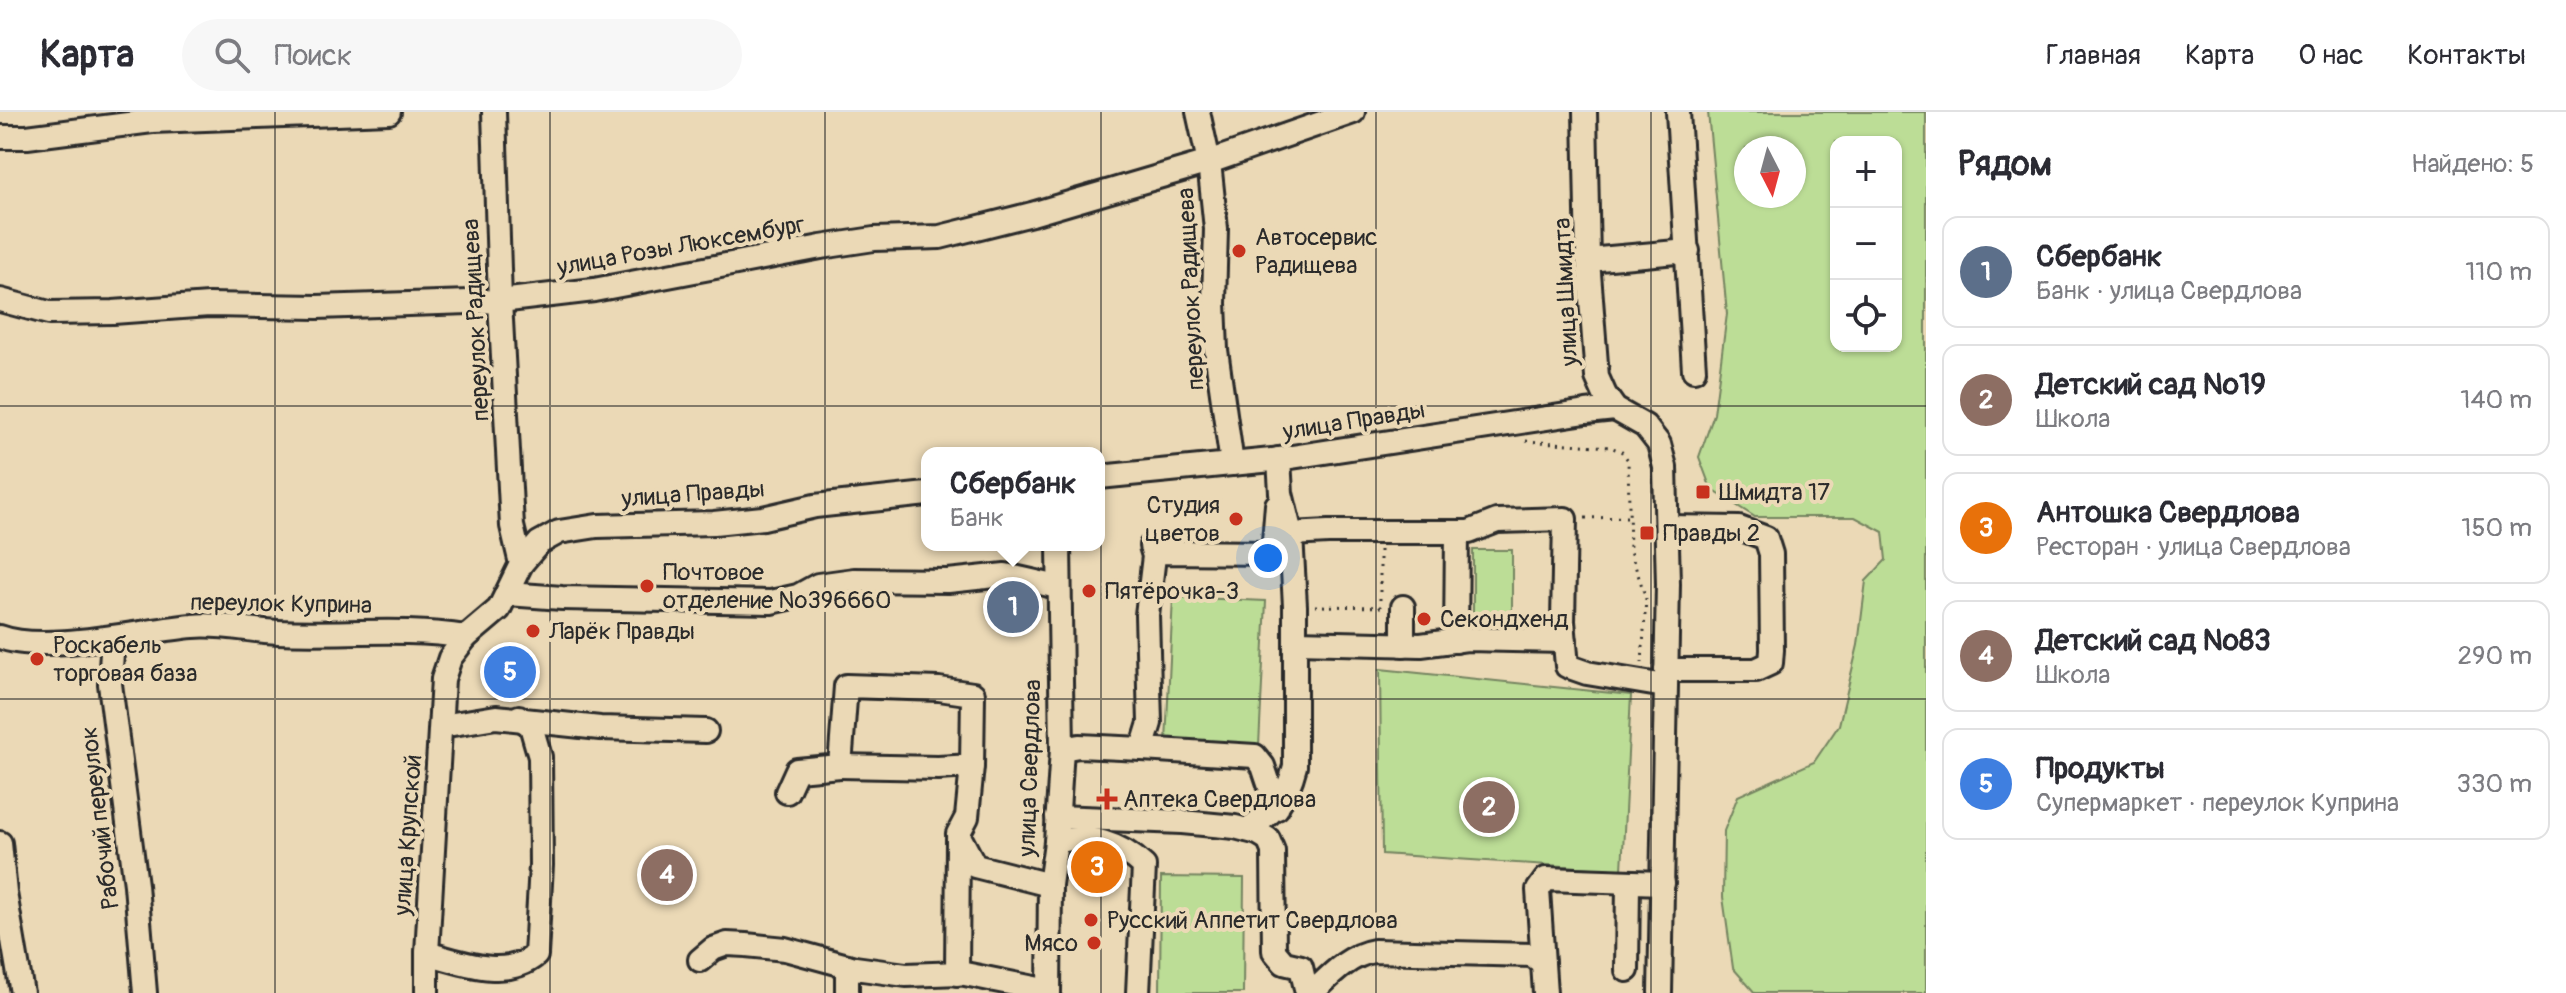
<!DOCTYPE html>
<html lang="ru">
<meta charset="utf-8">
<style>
:root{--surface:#fff;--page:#f7f7f7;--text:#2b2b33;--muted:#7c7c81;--line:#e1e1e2;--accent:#111827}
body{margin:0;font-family:Pangolin,sans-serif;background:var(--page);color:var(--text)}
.controls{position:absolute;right:24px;top:24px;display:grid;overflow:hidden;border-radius:16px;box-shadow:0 2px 6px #0004}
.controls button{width:72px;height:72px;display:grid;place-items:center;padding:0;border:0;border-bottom:2px solid var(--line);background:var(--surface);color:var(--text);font:40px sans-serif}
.compass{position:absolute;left:1734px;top:24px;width:72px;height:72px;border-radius:50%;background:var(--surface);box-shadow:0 2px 6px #0004;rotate:174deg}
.you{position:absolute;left:1268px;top:446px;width:28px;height:28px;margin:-20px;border:6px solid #fff;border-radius:50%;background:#1a73e8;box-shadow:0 0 0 12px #1a73e833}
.badge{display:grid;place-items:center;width:52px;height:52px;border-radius:50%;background:var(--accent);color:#fff;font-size:26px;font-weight:700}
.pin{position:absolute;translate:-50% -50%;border:4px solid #fff;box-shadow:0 2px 8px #0006}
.popup{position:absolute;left:921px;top:335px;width:184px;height:104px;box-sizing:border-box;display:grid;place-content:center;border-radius:16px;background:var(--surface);filter:drop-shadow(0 2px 6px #0005);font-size:26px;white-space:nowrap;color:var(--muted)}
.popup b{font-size:30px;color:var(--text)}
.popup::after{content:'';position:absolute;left:50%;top:100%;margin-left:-16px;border:16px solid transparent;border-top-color:var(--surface)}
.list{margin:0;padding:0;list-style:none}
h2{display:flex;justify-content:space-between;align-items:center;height:104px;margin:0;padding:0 32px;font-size:34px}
h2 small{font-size:26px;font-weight:400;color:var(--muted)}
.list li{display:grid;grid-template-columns:52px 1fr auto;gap:24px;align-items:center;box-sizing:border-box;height:112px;margin:0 16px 16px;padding:0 16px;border:2px solid var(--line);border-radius:16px}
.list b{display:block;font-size:30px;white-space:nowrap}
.list p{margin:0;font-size:26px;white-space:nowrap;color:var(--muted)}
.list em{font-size:26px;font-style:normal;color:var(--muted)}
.icon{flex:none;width:44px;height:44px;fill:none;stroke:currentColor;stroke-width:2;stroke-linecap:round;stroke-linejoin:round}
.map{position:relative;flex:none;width:1926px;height:881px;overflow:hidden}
header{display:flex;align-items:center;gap:48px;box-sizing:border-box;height:112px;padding:0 40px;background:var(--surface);border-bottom:2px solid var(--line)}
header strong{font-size:38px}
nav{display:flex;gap:44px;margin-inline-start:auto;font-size:28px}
.search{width:560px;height:72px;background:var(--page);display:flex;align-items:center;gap:20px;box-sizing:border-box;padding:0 28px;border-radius:44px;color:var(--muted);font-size:30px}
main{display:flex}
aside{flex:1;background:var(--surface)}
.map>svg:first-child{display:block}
.green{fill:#bcdd96;stroke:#748460;stroke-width:2;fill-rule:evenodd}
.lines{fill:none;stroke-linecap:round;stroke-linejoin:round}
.minor-casing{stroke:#2b2b2b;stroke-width:28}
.path{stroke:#2b2b2b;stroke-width:3;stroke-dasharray:2 6;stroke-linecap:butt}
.minor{stroke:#ebd9b6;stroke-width:22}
.grid{fill:none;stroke:#2b2b2b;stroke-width:2;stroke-opacity:0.55}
.poi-dot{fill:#c8321e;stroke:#ebd9b6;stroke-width:3}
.labels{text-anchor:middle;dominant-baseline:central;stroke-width:8;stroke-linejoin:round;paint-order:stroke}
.poi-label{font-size:24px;fill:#2b2b2b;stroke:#ebd9b6;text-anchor:start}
.street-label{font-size:24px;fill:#2b2b2b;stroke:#ebd9b6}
</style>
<header>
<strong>Карта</strong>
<div class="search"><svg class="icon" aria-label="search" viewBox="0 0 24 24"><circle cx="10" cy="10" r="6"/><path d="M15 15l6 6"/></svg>Поиск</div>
<nav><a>Главная</a><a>Карта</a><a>О нас</a><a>Контакты</a></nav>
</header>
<main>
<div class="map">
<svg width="1926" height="881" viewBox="0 0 1926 881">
<rect width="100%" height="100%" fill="#ebd9b6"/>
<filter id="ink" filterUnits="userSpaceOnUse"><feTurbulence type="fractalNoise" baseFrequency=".0125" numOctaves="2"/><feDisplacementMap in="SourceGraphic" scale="16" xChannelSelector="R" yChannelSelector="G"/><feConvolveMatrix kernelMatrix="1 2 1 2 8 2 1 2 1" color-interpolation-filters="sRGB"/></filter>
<g filter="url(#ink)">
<g class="green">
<path d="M1708,0H1926V881H1755L1733,856L1723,785L1724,719L1738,684L1814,650L1839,613L1858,533L1866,469L1886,448L1883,420L1855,405H1755L1711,377L1699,345L1714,302L1727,202ZM1896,30V234H1836V30ZM1794,36V84H1746V36Z"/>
<rect x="1473" y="438" width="39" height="64"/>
<path d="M1173,485L1266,489L1259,634L1166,630Z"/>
<path d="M1380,557L1631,583L1622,758L1382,742Z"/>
<path d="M1161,765L1244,766L1243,881H1160Z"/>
</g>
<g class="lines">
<defs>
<g id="minor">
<path d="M1198,0L1209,50L1216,117L1214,191L1216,238L1232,352"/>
<path d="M1585,0L1588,148L1597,265L1605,283L1615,297L1645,314L1659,332L1665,355L1668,472L1660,881"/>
<path d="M1678,0L1694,258"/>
<path d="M0,25H27L152,9L389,0"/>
<path d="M1588,148L1688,139"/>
<path d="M0,188L49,201L113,200L209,193L317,195L500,189L594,178L821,135L874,127L940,125L1032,102L1209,50L1353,0"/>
<path d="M1099,365L1272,348L1586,300L1615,297"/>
<path d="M1291,422L1328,420H1469L1497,409L1565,407L1563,509L1567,554L1587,561L1665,574"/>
<path d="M1154,444L1162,440L1273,441L1277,393"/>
<path d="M521,452L539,431L559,420L597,414L714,411L763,406L815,394L927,382"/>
<path d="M508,482L562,486L771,490L798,484L818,473L854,468L948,469L1005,463L1058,475"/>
<path d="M1403,495V533"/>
<path d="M0,525C44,542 144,518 193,514C220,511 250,519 278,520C341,523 403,515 466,525"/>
<path d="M113,525L110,572L136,773L145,881"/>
<path d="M1456,529L1457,420"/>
<path d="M1296,530L1421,533L1467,527L1565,529"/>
<path d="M1666,558H1756L1771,551L1772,538L1771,442L1766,426L1739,416L1667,415"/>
<path d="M441,614L496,605L600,616L706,619"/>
<path d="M1062,637L1079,634L1142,637L1150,611L1147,503L1154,444L1151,434"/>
<path d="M1142,637L1255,644L1263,654L1277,696"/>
<path d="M840,654L938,656L972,654"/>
<path d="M787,680L797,658L840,654L846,574L939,577L973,582L972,654L967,705L958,722L975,754L1050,773"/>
<path d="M1057,705L1182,710L1235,715L1258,721L1268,727L1273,739L1274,839L1284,851L1301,855L1307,881"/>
<path d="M1248,718C1276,698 1286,689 1295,654V494L1291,422L1281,381L1279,347"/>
<path d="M1056,730C1088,721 1121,732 1144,754L1138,881"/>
<path d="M0,731L5,781L22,881"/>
<path d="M427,841C462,851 506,868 536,843L541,753L540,645L531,614L519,605"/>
<path d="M700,848L713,837L727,832L746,833L785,837L855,856L906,863L960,861L1049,879"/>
<path d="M1627,858L1628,770"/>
<path d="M957,862L958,727"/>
<path d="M427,881V841L443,567L450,546L466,525L499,497L521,452L512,414L500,189L494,0"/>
<path d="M847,881V854"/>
<path d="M1049,881L1050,773L1056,730L1062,637L1059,433"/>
<path d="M1312,881C1330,864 1349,843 1374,839L1532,843L1543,851"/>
<path d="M1545,881L1538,778L1546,767L1663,771"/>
</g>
</defs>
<use href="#minor" class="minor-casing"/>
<g class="path">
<path d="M1526,329L1610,335L1621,339L1628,348L1630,439L1646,486L1642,551"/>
<path d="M1585,406L1629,405"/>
<path d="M1380,438V495"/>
<path d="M1315,494L1383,495"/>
</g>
<use href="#minor" class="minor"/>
</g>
</g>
<path class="grid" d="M275,0V881M550,0V881M825,0V881M1101,0V881M1376,0V881M1651,0V881M0,294H1926M0,587H1926"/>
<g class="poi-dot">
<circle cx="1239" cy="139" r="8"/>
<rect x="1695" y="372" width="16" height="16" rx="4"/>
<circle cx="1236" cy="407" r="8"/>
<rect x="1639" y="413" width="16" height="16" rx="4"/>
<circle cx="647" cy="474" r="8"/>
<circle cx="1089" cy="479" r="8"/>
<circle cx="1424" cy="507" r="8"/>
<circle cx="533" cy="519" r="8"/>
<circle cx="37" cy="547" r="8"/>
<path d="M1103 675h8v8h8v8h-8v8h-8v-8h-8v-8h8z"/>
<circle cx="1091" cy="808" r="8"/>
<circle cx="1094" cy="831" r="8"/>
</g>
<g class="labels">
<g class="poi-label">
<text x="1255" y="125">Автосервис<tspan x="1255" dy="28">Радищева</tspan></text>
<text x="1719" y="380">Шмидта 17</text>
<text x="1220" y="393" text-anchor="end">Студия<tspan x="1220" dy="28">цветов</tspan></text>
<text x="1663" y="421">Правды 2</text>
<text x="663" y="460">Почтовое<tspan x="663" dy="28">отделение №396660</tspan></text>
<text x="1105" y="479">Пятёрочка-3</text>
<text x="1440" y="507">Секондхенд</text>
<text x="549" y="519">Ларёк Правды</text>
<text x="53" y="533">Роскабель<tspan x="53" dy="28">торговая база</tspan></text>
<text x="1123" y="687">Аптека Свердлова</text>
<text x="1107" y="808">Русский Аппетит Свердлова</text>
<text x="1078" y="831" text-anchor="end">Мясо</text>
</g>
<g class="street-label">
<text transform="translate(681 134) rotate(-10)">улица Розы Люксембург</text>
<text transform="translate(1191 177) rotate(-93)">переулок Радищева</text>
<text transform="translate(1566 180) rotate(-93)">улица Шмидта</text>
<text transform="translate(476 208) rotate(-93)">переулок Радищева</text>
<text transform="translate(1354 309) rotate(-9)">улица Правды</text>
<text transform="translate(693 382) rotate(-4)">улица Правды</text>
<text transform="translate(281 492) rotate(1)">переулок Куприна</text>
<text transform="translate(1030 656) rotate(-88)">улица Свердлова</text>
<text transform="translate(100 706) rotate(-97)">Рабочий переулок</text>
<text transform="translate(408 723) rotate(-86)">улица Крупской</text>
</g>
</g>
</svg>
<div class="controls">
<button>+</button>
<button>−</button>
<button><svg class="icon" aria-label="locate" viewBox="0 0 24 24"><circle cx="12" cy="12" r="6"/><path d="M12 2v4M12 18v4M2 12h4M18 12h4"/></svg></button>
</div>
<svg class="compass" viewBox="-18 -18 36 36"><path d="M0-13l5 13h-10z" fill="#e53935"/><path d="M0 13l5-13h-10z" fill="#7c7c81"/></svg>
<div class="you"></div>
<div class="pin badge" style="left:1013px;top:495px;background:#5c6f8a">1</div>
<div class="popup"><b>Сбербанк</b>Банк</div>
<div class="pin badge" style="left:1489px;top:695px;background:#8d6e63">2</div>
<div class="pin badge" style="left:1097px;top:755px;background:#e8710a">3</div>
<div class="pin badge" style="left:667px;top:763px;background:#8d6e63">4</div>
<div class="pin badge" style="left:510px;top:560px;background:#3f7fe0">5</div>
</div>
<aside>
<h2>Рядом<small>Найдено: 5</small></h2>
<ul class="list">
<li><span class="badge" style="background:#5c6f8a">1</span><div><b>Сбербанк</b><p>Банк · улица Свердлова</p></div><em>110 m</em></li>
<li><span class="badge" style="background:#8d6e63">2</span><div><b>Детский сад №19</b><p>Школа</p></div><em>140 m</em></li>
<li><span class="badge" style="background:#e8710a">3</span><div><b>Антошка Свердлова</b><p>Ресторан · улица Свердлова</p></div><em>150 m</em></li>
<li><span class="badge" style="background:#8d6e63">4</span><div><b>Детский сад №83</b><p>Школа</p></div><em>290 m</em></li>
<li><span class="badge" style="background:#3f7fe0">5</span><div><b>Продукты</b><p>Супермаркет · переулок Куприна</p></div><em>330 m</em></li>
</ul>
</aside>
</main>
